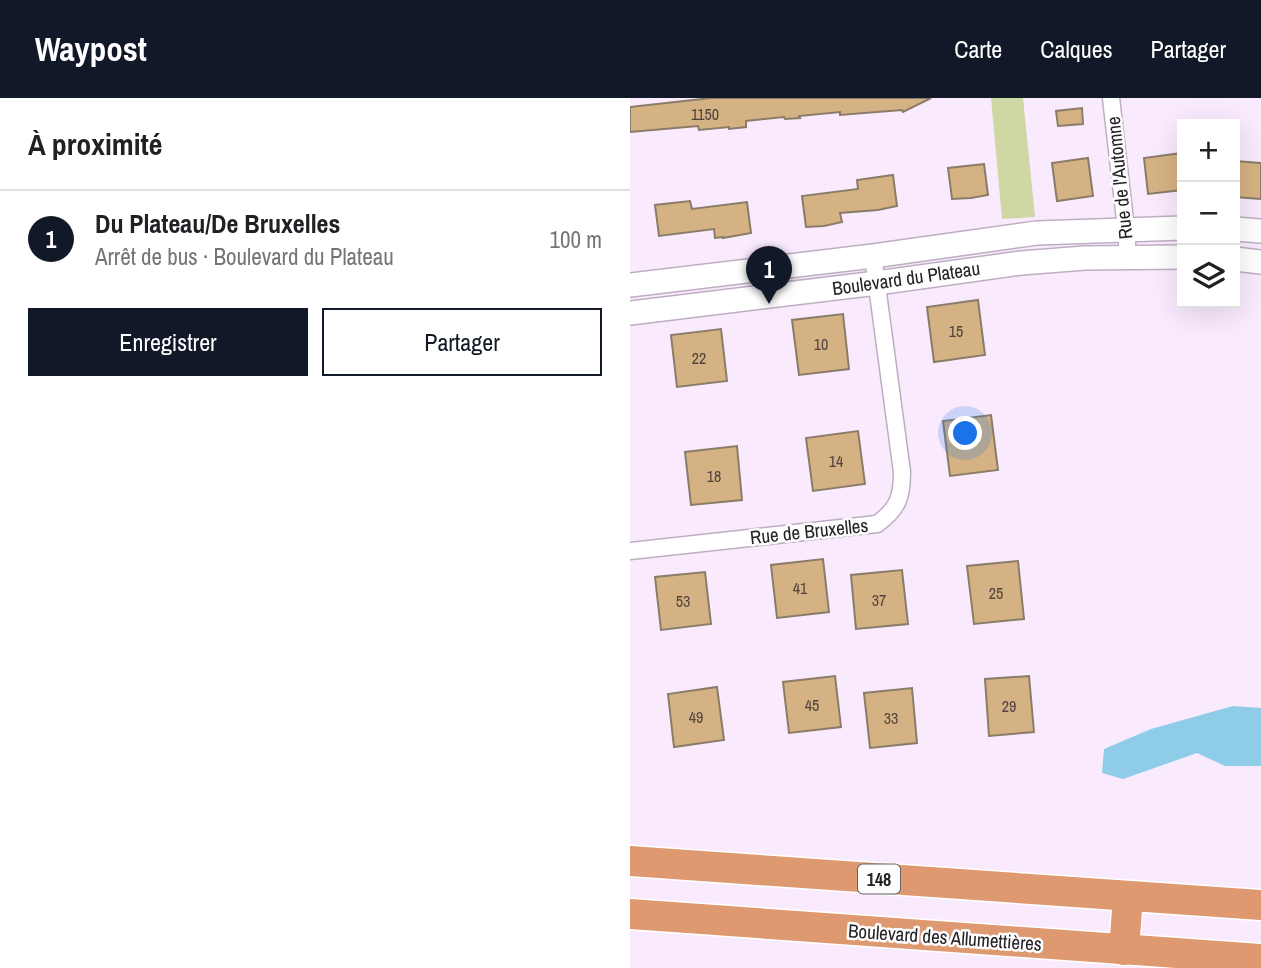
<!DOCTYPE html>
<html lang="fr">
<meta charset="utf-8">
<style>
:root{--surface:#fff;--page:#f6f6f6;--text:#202124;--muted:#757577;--line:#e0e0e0;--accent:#111827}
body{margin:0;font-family:"Archivo Narrow",sans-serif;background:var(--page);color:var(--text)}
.controls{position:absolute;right:21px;top:21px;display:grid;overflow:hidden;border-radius:0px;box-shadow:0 7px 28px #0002}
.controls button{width:63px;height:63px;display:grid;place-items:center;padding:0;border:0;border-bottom:2px solid var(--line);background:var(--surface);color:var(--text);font:35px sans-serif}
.you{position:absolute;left:336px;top:336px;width:24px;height:24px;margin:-18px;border:5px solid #fff;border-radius:50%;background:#1a73e8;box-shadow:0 0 0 10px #1a73e833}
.badge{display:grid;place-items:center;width:46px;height:46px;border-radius:50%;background:var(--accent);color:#fff;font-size:23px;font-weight:700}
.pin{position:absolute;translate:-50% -58px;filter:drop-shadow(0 2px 4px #0008)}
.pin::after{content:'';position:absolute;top:37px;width:24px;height:21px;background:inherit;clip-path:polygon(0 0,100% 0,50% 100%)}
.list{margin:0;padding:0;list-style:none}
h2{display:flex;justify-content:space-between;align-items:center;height:91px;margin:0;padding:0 28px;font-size:30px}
h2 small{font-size:23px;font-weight:400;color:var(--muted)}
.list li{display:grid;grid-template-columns:46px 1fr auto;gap:21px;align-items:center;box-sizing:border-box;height:98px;padding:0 28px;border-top:2px solid var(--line)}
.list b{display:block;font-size:26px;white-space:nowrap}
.list p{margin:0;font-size:23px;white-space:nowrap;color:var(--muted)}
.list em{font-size:23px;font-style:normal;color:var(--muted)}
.actions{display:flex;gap:14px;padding:21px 28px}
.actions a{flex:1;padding:16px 0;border:2px solid var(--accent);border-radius:0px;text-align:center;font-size:24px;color:var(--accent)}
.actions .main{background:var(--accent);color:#fff}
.icon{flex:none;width:38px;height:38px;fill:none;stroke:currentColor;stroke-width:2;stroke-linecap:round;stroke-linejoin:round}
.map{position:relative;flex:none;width:631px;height:870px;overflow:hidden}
header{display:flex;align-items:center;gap:42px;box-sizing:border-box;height:98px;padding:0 35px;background:var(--accent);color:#fff}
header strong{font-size:33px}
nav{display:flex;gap:38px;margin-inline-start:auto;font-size:24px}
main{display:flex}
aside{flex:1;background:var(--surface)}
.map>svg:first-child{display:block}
.green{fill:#cfd7a5}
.water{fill:#8ecce8}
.building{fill:#d5b283;stroke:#8a7c69;stroke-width:2}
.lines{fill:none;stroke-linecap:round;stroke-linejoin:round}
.street-casing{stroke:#bdaec1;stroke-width:19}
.secondary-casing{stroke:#bdaec1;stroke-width:26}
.highway-casing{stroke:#fff;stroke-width:33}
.street{stroke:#fff;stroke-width:16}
.secondary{stroke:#fff;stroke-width:23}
.highway{stroke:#de9970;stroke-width:30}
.labels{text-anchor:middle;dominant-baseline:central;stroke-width:5;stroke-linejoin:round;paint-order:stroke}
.number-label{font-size:16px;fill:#52443e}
.shield{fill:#fdfdfd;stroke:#666267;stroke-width:2}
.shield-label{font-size:18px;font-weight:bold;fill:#262027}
.street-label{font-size:19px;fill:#262027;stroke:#fdfdfd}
</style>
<header>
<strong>Waypost</strong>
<nav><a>Carte</a><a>Calques</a><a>Partager</a></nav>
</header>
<main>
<aside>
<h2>À proximité<small></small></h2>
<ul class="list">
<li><span class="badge">1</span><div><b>Du Plateau/De Bruxelles</b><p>Arrêt de bus · Boulevard du Plateau</p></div><em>100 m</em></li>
</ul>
<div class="actions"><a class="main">Enregistrer</a><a>Partager</a></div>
</aside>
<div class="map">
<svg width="631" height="870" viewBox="0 0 631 870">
<rect width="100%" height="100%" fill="#faeafe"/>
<path class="green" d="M361,0H393L405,119L372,121Z"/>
<path class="water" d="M603,608L631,610V668H595L567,655L493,681L472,675L474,651L521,631Z"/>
<g class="building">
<path d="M81,0H301L273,14L272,12L210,17V14L169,18L170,20L155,21L154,19L116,23V29L99,31V29L69,32L68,28L0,34V9Z"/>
<path d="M452,10L453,26L428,28L426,13Z"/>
<path d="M552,55V92L518,96L514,60Z"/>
<path d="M458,60L463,98L427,103L422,65Z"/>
<path d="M605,63L631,65V101L605,99Z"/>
<path d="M354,66L358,97L341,100L322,101L318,70Z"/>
<path d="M263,77L267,108L248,112L210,115L212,124L194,128L176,129L172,98L228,91L227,82Z"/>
<path d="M60,103L62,111L117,104L121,135L93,140V139L85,140L84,131L29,138L25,107Z"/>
<path d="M348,202L355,257L304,264L297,209Z"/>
<path d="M213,216L219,271L169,277L162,222Z"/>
<path d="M91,231L97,283L47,289L41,237Z"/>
<path d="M361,317L368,372L320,378L313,323Z"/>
<path d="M228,333L235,386L183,393L176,340Z"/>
<path d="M107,348L112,402L61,407L55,354Z"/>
<path d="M193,461L199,514L147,520L141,467Z"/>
<path d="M388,463L394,521L344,526L337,468Z"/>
<path d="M272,472L278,526L226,531L221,477Z"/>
<path d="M75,474L81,526L31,532L25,479Z"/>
<path d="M205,578L211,629L159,635L153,584Z"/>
<path d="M399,578L404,634L359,638L355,581Z"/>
<path d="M87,589L94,642L44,649L38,596Z"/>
<path d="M282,590L287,645L240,650L234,595Z"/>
</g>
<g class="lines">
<defs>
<g id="street">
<path d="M481,0L496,131L498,159"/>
<path d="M0,453L247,426C268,411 272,399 272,374L243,158"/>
</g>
<g id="secondary">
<path d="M605,131L631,133"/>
<path d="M605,161L631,164"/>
<path d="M0,187L243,158L407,135L552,130"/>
<path d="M0,215L247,185L391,165L455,160L552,159"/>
</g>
<g id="highway">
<path d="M0,763L631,807"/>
<path d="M0,816L631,861"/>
<path d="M494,852L498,798"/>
</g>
</defs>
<use href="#street" class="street-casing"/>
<use href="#secondary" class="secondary-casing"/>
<use href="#highway" class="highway-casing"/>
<use href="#street" class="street"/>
<use href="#secondary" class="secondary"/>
<use href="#highway" class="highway"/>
</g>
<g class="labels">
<g class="number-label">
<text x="75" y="16">1150</text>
<text x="326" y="233">15</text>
<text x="191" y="246">10</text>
<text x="69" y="260">22</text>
<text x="206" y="363">14</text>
<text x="84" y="378">18</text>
<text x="170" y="490">41</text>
<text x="366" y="495">25</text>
<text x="249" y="502">37</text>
<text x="53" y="503">53</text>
<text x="182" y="607">45</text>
<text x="379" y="608">29</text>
<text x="66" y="619">49</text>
<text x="261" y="620">33</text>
</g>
<rect class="shield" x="228" y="766.5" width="42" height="29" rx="5"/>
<g class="shield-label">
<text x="249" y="781">148</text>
</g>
<g class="street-label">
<text transform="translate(489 80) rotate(-96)">Rue de l'Automne</text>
<text transform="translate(276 180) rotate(-8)">Boulevard du Plateau</text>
<text transform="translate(179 433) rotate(-6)">Rue de Bruxelles</text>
<text transform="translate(315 839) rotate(4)">Boulevard des Allumettières</text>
</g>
</g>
</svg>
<div class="controls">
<button>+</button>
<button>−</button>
<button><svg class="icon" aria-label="layers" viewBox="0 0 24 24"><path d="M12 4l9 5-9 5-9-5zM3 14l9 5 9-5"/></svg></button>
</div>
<div class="you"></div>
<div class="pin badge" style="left:139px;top:206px">1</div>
</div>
</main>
